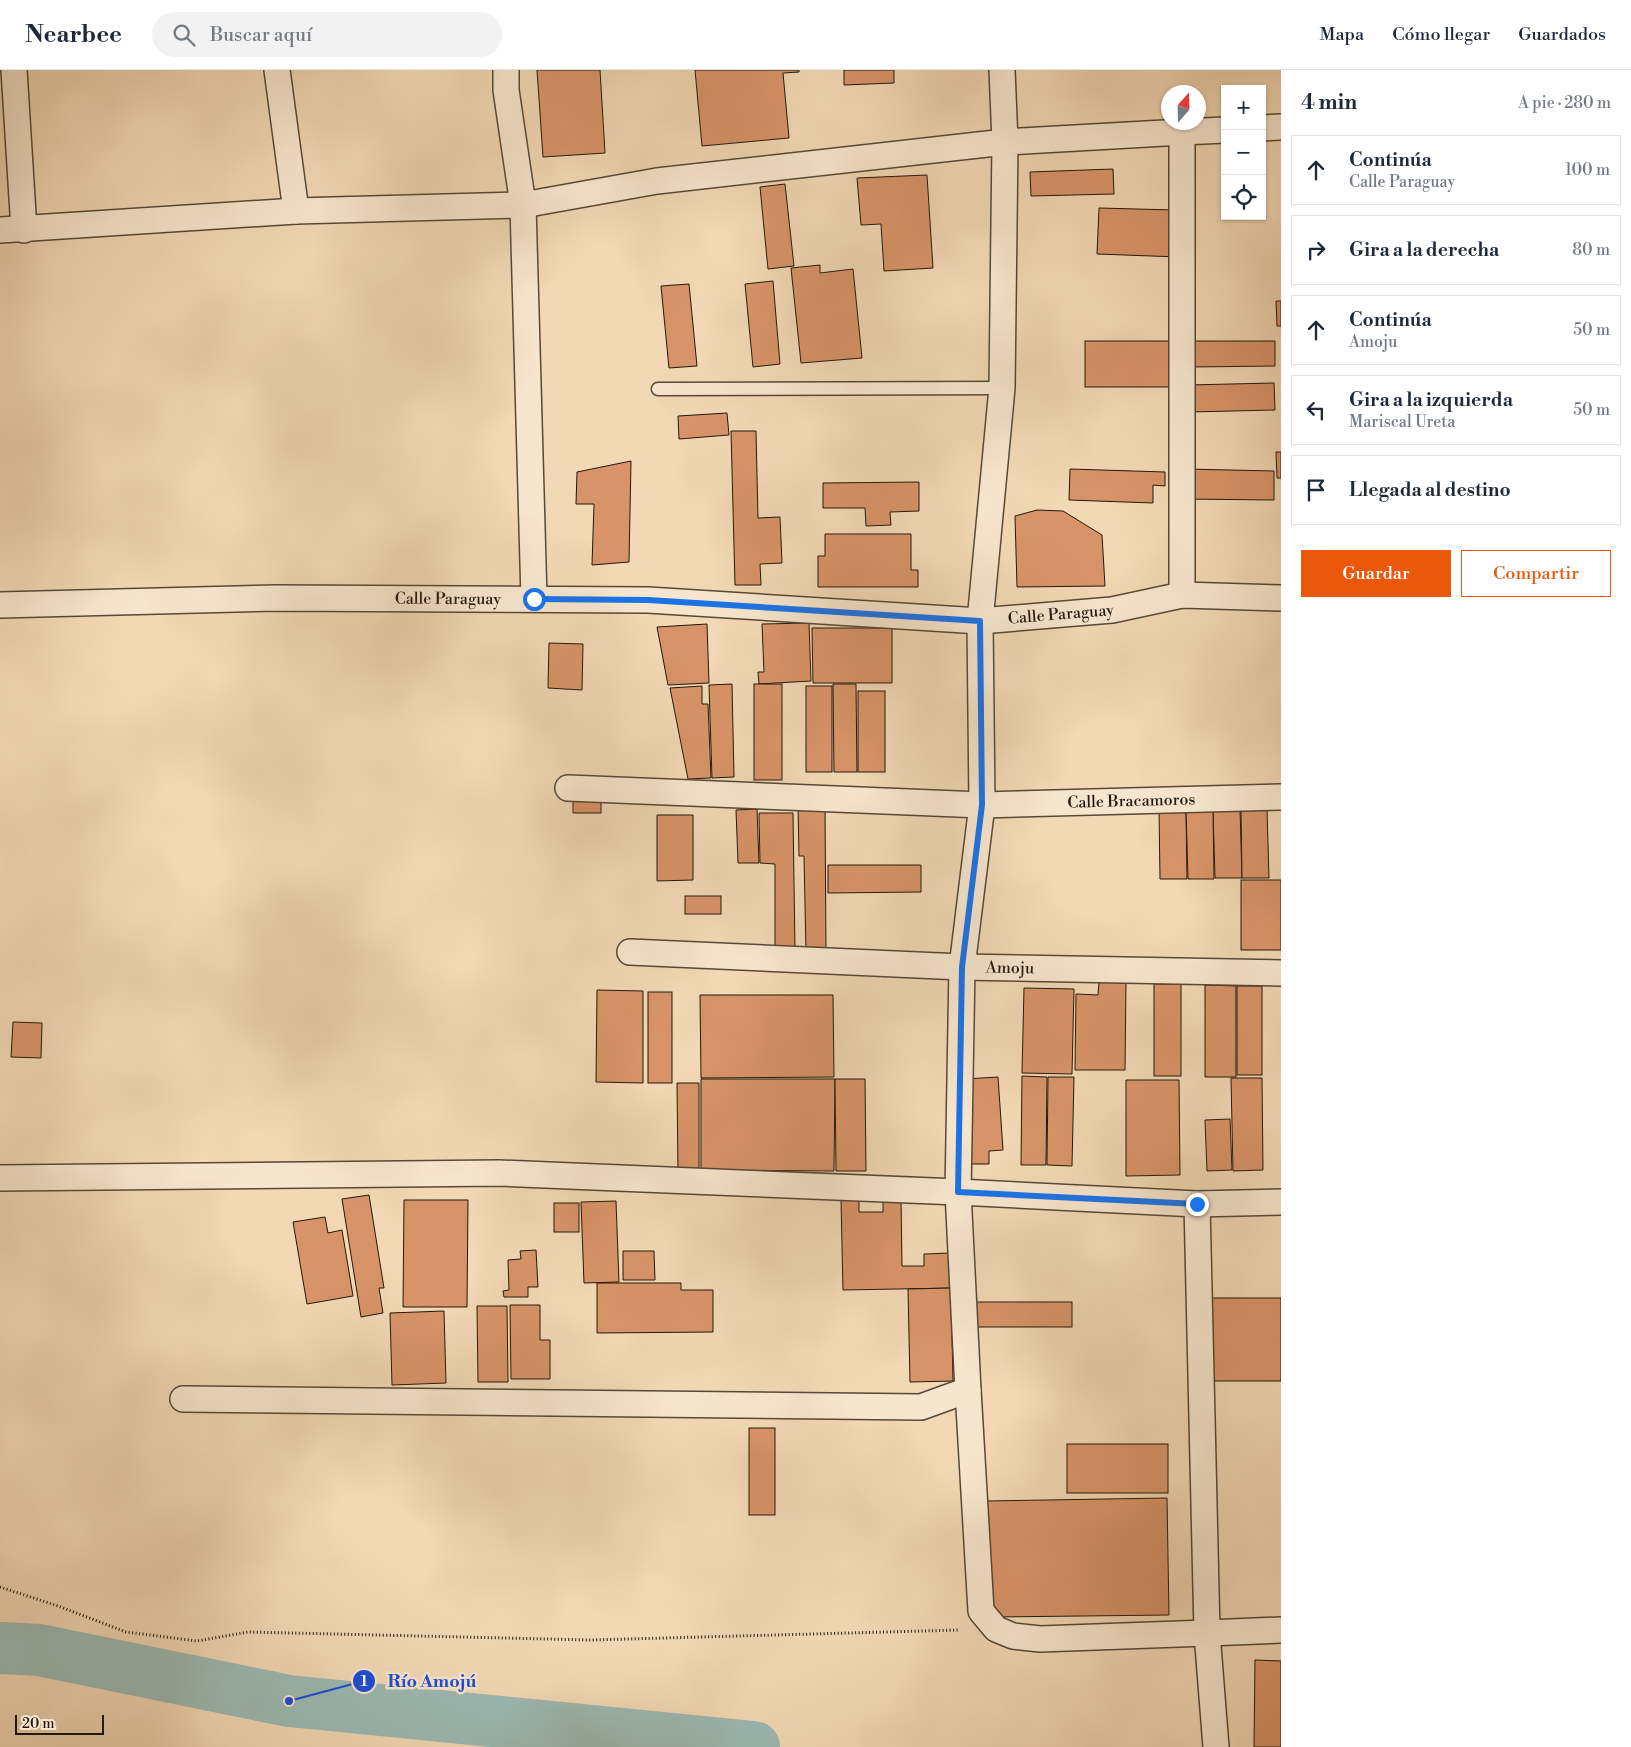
<!DOCTYPE html>
<html lang="es">
<meta charset="utf-8">
<style>
:root{--surface:#fff;--page:#f2f2f3;--text:#1f2937;--muted:#747a83;--line:#e0e1e3;--accent:#ea580c}
body{margin:0;font-family:"Libre Bodoni",serif;background:var(--page);color:var(--text)}
.controls{position:absolute;right:15px;top:15px;display:grid;overflow:hidden;border-radius:0px;box-shadow:0 1px 4px #0004}
.controls button{width:45px;height:45px;display:grid;place-items:center;padding:0;border:0;border-bottom:1px solid var(--line);background:var(--surface);color:var(--text);font:25px sans-serif}
.compass{position:absolute;left:1161px;top:15px;width:45px;height:45px;border-radius:50%;background:var(--surface);box-shadow:0 1px 4px #0004;rotate:20deg}
.scale{position:absolute;left:15px;bottom:12px;width:89px;box-sizing:border-box;padding-left:5px;border:2px solid #21190e;border-top:0;font-size:14px;line-height:18px;white-space:nowrap;color:#21190e;-webkit-text-stroke:4px #f7e6ce;paint-order:stroke}
.stop{position:absolute;width:15px;height:15px;margin:-11px;border:4px solid #1a73e8;border-radius:50%;background:#fff}
.stop.end{background:#1a73e8;border-color:#fff;box-shadow:0 1px 5px #0008}
.list{margin:0;padding:0;list-style:none}
h2{display:flex;justify-content:space-between;align-items:center;height:65px;margin:0;padding:0 20px;font-size:21px}
h2 small{font-size:16px;font-weight:400;color:var(--muted)}
.list li{display:grid;grid-template-columns:32px 1fr auto;gap:15px;align-items:center;box-sizing:border-box;height:70px;margin:0 10px 10px;padding:0 10px;border:1px solid var(--line);border-radius:0px}
.list b{display:block;font-size:19px;white-space:nowrap}
.list p{margin:0;font-size:16px;white-space:nowrap;color:var(--muted)}
.list em{font-size:16px;font-style:normal;color:var(--muted)}
.actions{display:flex;gap:10px;padding:15px 20px}
.actions a{flex:1;padding:11px 0;border:1px solid var(--accent);border-radius:0px;text-align:center;font-size:18px;color:var(--accent)}
.actions .main{background:var(--accent);color:#fff}
.icon{flex:none;width:28px;height:28px;fill:none;stroke:currentColor;stroke-width:2;stroke-linecap:round;stroke-linejoin:round}
.map{position:relative;flex:none;width:1281px;height:1677px;overflow:hidden}
header{display:flex;align-items:center;gap:30px;box-sizing:border-box;height:70px;padding:0 25px;background:var(--surface);border-bottom:1px solid var(--line)}
header strong{font-size:24px}
nav{display:flex;gap:28px;margin-inline-start:auto;font-size:18px}
.search{width:350px;height:45px;background:var(--page);display:flex;align-items:center;gap:12px;box-sizing:border-box;padding:0 18px;border-radius:28px;color:var(--muted);font-size:19px}
main{display:flex}
aside{flex:1;background:var(--surface)}
.map>svg:first-child{display:block}
.lines{fill:none;stroke-linecap:round;stroke-linejoin:round}
.river{stroke:#9cb9b3;stroke-width:52}
.building{fill:#d89468;stroke:#21190e}
.service-casing{stroke:#554938;stroke-width:15}
.minor-casing{stroke:#554938;stroke-width:28}
.path{stroke:#21190e;stroke-width:3;stroke-dasharray:1 2.5;stroke-linecap:butt}
.service{stroke:#f7e6ce;stroke-width:12}
.minor{stroke:#f7e6ce;stroke-width:25}
.route{stroke:#1a73e8;stroke-width:6}
.labels{text-anchor:middle;dominant-baseline:central;stroke-width:5;stroke-linejoin:round;paint-order:stroke}
.street-label{font-size:16px;fill:#21190e;stroke:#f7e6ce}
.leader{fill:none;stroke:#1d4ed8;stroke-width:2}
.callout-dot{fill:#1d4ed8;stroke:#f7e6ce;stroke-width:2}
.mark-label{font-size:15px;text-anchor:middle;font-weight:bold;fill:#fff}
.callout-label{font-size:18px;text-anchor:middle;font-weight:bold;fill:#1d4ed8;stroke:#f7e6ce;stroke-width:5;stroke-linejoin:round;paint-order:stroke}
</style>
<header>
<strong>Nearbee</strong>
<div class="search"><svg class="icon" aria-label="search" viewBox="0 0 24 24"><circle cx="10" cy="10" r="6"/><path d="M15 15l6 6"/></svg>Buscar aquí</div>
<nav><a>Mapa</a><a>Cómo llegar</a><a>Guardados</a></nav>
</header>
<main>
<div class="map">
<svg width="1281" height="1677" viewBox="0 0 1281 1677">
<rect width="100%" height="100%" fill="#f2d8b4"/>
<filter id="stains"><feTurbulence type="fractalNoise" baseFrequency=".004" numOctaves="4"/><feColorMatrix values="0 0 0 0 .2 0 0 0 0 .09 0 0 0 0 .02 0 0 0 .5 -.17"/></filter>
<radialGradient id="worn" r=".72"><stop offset=".6" stop-color="#630" stop-opacity="0"/><stop offset="1" stop-color="#630" stop-opacity=".3"/></radialGradient>
<g class="lines">
<path class="river" d="M0,1578L39,1580L289,1631L754,1677"/>
</g>
<g class="building">
<path d="M537,0H600L605,83L543,87Z"/>
<path d="M695,0H799V2L783,3L789,68L702,76Z"/>
<path d="M844,0H894V13L844,15Z"/>
<path d="M1113,99L1114,124L1031,126L1030,102Z"/>
<path d="M927,105L933,198L884,201L881,154L861,155L857,108Z"/>
<path d="M785,114L794,196L768,199L760,117Z"/>
<path d="M1099,138L1174,140L1179,187L1097,184Z"/>
<path d="M820,195V203L853,199L862,288L801,293L791,198Z"/>
<path d="M773,211L780,294L753,297L745,214Z"/>
<path d="M689,214L697,296L669,298L661,216Z"/>
<path d="M1276,231H1281V256H1277Z"/>
<rect x="1085" y="271" width="92" height="46"/>
<path d="M1190,271H1275V296L1191,297Z"/>
<path d="M1274,313L1275,340L1189,342L1188,315Z"/>
<path d="M727,343L729,365L679,369L678,346Z"/>
<path d="M731,361H756L758,448L780,447L782,493L760,494L761,515H735Z"/>
<path d="M1276,382H1281V408H1277Z"/>
<path d="M631,391L629,492L592,495L594,434H576L577,402Z"/>
<path d="M1070,399L1165,402V416L1153,415V433L1069,430Z"/>
<path d="M1185,399L1274,401V430L1185,429Z"/>
<path d="M919,412V441L890,442L891,455L866,456L865,438H823V413Z"/>
<path d="M1037,440L1063,441L1102,465L1105,516L1017,517L1015,446Z"/>
<path d="M825,464H911V500H918V517H818V486H825Z"/>
<path d="M809,553L811,611L759,614L758,602H764L762,554Z"/>
<path d="M707,554L709,613L668,615L657,557Z"/>
<path d="M812,558H892V613H813Z"/>
<path d="M549,573L583,574L582,620L548,618Z"/>
<path d="M732,614L734,707L712,708L709,615Z"/>
<rect x="754" y="614" width="28" height="96"/>
<path d="M833,614H856L857,702H834Z"/>
<path d="M702,616V634H708L711,708L688,709L670,618Z"/>
<rect x="806" y="616" width="26" height="86"/>
<rect x="858" y="621" width="27" height="81"/>
<path d="M601,728V743H573V729Z"/>
<path d="M798,735H825L826,883H806L804,786H799Z"/>
<path d="M757,739L759,793H738L736,740Z"/>
<path d="M1240,739L1242,808H1215L1213,740Z"/>
<path d="M1267,739L1269,808H1242L1241,740Z"/>
<path d="M1159,740H1186L1187,809H1160Z"/>
<path d="M1186,740H1213L1214,809H1188Z"/>
<path d="M759,743H793L795,881L775,882V794L760,793Z"/>
<path d="M657,745H693V810L657,811Z"/>
<path d="M828,795H921V822L828,823Z"/>
<rect x="1241" y="810" width="40" height="70"/>
<rect x="685" y="826" width="36" height="18"/>
<path d="M1099,912L1126,913L1125,1000H1075L1076,924L1098,925Z"/>
<rect x="1154" y="914" width="27" height="92"/>
<path d="M1205,915L1236,916V1007H1205Z"/>
<rect x="1237" y="916" width="25" height="89"/>
<path d="M1024,918L1074,919L1072,1004L1022,1003Z"/>
<path d="M597,920L643,921V1013L596,1012Z"/>
<rect x="648" y="922" width="24" height="91"/>
<path d="M700,925H833L834,1007L701,1008Z"/>
<path d="M13,952L42,953L41,988L11,987Z"/>
<path d="M1022,1006L1047,1007L1046,1095H1021Z"/>
<path d="M998,1007L1003,1080L989,1081V1094H970L964,1009Z"/>
<path d="M1048,1007H1074L1072,1096L1047,1095Z"/>
<path d="M1231,1008H1262L1263,1100L1233,1101Z"/>
<path d="M701,1009H835L834,1101L701,1100Z"/>
<path d="M835,1009H865L866,1101H836Z"/>
<path d="M1126,1010H1179L1180,1105L1126,1106Z"/>
<path d="M677,1013H699V1105H678Z"/>
<path d="M1230,1049L1232,1100L1207,1101L1205,1050Z"/>
<path d="M369,1125L384,1218H379L383,1243L361,1247L342,1129Z"/>
<path d="M859,1129V1142H883V1130H901L902,1196H924V1184L951,1183V1218L843,1220L841,1130Z"/>
<path d="M404,1130H468L467,1237H403Z"/>
<path d="M616,1131L619,1212L584,1213L581,1132Z"/>
<rect x="554" y="1133" width="25" height="29"/>
<path d="M325,1147L328,1163L342,1160L353,1226L307,1234L293,1152Z"/>
<path d="M536,1180L538,1217H528V1227H504L503,1221L509,1220L508,1190L521,1189L520,1181Z"/>
<path d="M623,1181H654L655,1210H623Z"/>
<path d="M597,1213H681V1220H713V1262L597,1263Z"/>
<path d="M951,1218L953,1311L910,1312L908,1219Z"/>
<rect x="1206" y="1228" width="75" height="83"/>
<rect x="966" y="1232" width="106" height="25"/>
<path d="M510,1235H540V1270H550V1309H511Z"/>
<path d="M477,1236H507L508,1312H478Z"/>
<path d="M444,1241L446,1313L392,1315L390,1243Z"/>
<rect x="749" y="1358" width="26" height="87"/>
<rect x="1067" y="1374" width="101" height="49"/>
<path d="M1167,1428L1169,1545L996,1547L989,1538L987,1431Z"/>
<path d="M1255,1590L1281,1591V1677H1254Z"/>
</g>
<g class="lines">
<defs>
<path id="service" d="M658,319L1002,318"/>
<g id="minor">
<path d="M14,0L24,160"/>
<path d="M277,0L296,141"/>
<path d="M506,0V20L523,135L534,529"/>
<path d="M1262,58L1281,57"/>
<path d="M0,160L296,141L523,135L657,111L1005,72L1002,0"/>
<path d="M1182,525V62L1225,60"/>
<path id="s1" d="M0,535L277,528L648,530L980,551L1112,540L1182,525L1281,528"/>
<path d="M568,718L982,735L980,551L1002,318L1005,72L1182,62"/>
<path id="s2" d="M630,882L962,897L982,735L1281,727"/>
<path d="M0,1108L499,1103L958,1122L1197,1134L1281,1132"/>
<path id="s3" d="M1197,1134L1207,1563L1040,1569L1013,1566L996,1559L981,1541L968,1320L958,1122L962,897L1281,903"/>
<path d="M183,1329L921,1337L968,1320"/>
<path d="M1216,1677L1207,1563L1281,1560"/>
</g>
</defs>
<use href="#service" class="service-casing"/>
<use href="#minor" class="minor-casing"/>
<path class="path" d="M0,1517L58,1536L126,1562L197,1571L248,1562L590,1570L960,1560"/>
<use href="#service" class="service"/>
<use href="#minor" class="minor"/>
</g>
<g class="lines">
<path class="route" d="M534,529L648,530L980,551L982,735L962,897L958,1122L1197,1134"/>
</g>
<g class="labels">
<g class="street-label">
<text stroke="none"><textPath href="#s1" startOffset="448">Calle Paraguay</textPath></text>
<text stroke="none"><textPath href="#s1" startOffset="1062">Calle Paraguay</textPath></text>
<text stroke="none"><textPath href="#s2" startOffset="645">Calle Bracamoros</textPath></text>
<text stroke="none"><textPath href="#s3" startOffset="1358">Amoju</textPath></text>
</g>
</g>
<path class="leader" d="M289 1631L364 1611"/>
<g class="callout-dot">
<circle cx="289" cy="1631" r="5"/>
<circle cx="364" cy="1611" r="12"/>
</g>
<g class="mark-label">
<text x="364" y="1616">1</text>
</g>
<g class="callout-label">
<text x="432" y="1617">Río Amojú</text>
</g>
<rect width="100%" height="100%" filter="url(#stains)"/>
<rect width="100%" height="100%" fill="url(#worn)"/>
</svg>
<div class="controls">
<button>+</button>
<button>−</button>
<button><svg class="icon" aria-label="locate" viewBox="0 0 24 24"><circle cx="12" cy="12" r="6"/><path d="M12 2v4M12 18v4M2 12h4M18 12h4"/></svg></button>
</div>
<svg class="compass" viewBox="-18 -18 36 36"><path d="M0-13l5 13h-10z" fill="#e53935"/><path d="M0 13l5-13h-10z" fill="#747a83"/></svg>
<div class="scale">20 m</div>
<div class="stop" style="left:534px;top:529px"></div>
<div class="stop end" style="left:1197px;top:1134px"></div>
</div>
<aside>
<h2>4 min<small>A pie · 280 m</small></h2>
<ul class="list">
<li><svg class="icon" aria-label="ahead" viewBox="0 0 24 24"><path d="M12 20V5M6 11l6-6 6 6"/></svg><div><b>Continúa</b><p>Calle Paraguay</p></div><em>100 m</em></li>
<li><svg class="icon" aria-label="right" viewBox="0 0 24 24"><path d="M7 20v-9h11M14 6l5 5-5 5"/></svg><div><b>Gira a la derecha</b></div><em>80 m</em></li>
<li><svg class="icon" aria-label="ahead" viewBox="0 0 24 24"><path d="M12 20V5M6 11l6-6 6 6"/></svg><div><b>Continúa</b><p>Amoju</p></div><em>50 m</em></li>
<li><svg class="icon" aria-label="left" viewBox="0 0 24 24"><path d="M17 20v-9H6M10 6l-5 5 5 5"/></svg><div><b>Gira a la izquierda</b><p>Mariscal Ureta</p></div><em>50 m</em></li>
<li><svg class="icon" aria-label="arrive" viewBox="0 0 24 24"><path d="M6 21V4h12l-3 4 3 4H6"/></svg><div><b>Llegada al destino</b></div></li>
</ul>
<div class="actions"><a class="main">Guardar</a><a>Compartir</a></div>
</aside>
</main>
